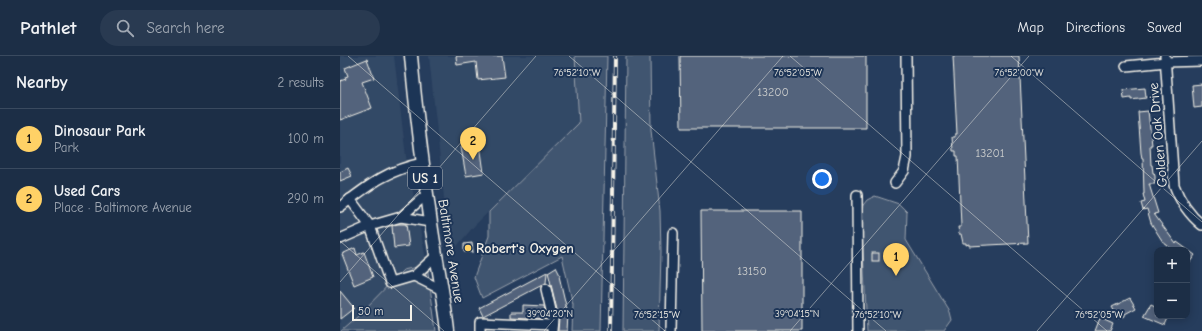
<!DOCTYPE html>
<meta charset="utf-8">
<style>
:root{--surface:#1c2e46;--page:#293a51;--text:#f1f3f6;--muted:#a0a8b3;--line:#3a4a5f;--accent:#ffd166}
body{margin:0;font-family:"Comic Neue",sans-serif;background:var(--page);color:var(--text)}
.controls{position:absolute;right:12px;bottom:12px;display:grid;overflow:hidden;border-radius:8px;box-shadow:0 2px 10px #0003}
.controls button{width:36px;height:36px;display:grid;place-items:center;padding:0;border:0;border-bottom:1px solid var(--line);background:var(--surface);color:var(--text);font:20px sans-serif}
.scale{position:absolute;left:12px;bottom:10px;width:60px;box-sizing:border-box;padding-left:4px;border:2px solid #f4f1e8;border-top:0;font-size:11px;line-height:14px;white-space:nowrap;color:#f4f1e8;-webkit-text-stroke:3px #1d3557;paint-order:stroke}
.you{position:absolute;left:482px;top:123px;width:14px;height:14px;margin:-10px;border:3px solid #fff;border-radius:50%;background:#1a73e8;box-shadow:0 0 0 6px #1a73e833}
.badge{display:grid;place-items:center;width:26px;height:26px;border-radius:50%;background:var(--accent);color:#111;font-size:13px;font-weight:700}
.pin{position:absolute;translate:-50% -33px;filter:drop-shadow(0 1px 2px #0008)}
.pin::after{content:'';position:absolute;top:21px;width:14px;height:12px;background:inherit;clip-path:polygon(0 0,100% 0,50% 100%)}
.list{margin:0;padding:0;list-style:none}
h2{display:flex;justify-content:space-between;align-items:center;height:52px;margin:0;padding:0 16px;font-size:17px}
h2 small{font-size:13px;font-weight:400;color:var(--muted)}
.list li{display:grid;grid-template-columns:26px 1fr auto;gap:12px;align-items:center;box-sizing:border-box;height:60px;padding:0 16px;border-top:1px solid var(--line)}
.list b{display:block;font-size:15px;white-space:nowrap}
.list p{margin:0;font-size:13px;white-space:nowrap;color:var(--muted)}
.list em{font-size:13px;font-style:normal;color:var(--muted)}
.icon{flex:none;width:22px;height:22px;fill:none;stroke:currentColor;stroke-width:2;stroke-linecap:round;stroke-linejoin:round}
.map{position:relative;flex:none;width:862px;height:275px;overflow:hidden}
header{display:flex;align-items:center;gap:24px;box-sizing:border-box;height:56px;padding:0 20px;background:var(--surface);border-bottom:1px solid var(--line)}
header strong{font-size:19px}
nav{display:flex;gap:22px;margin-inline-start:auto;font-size:14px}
.search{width:280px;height:36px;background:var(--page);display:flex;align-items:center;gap:10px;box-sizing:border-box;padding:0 14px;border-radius:22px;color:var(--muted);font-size:15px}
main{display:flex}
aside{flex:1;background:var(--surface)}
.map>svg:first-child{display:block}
.built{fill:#334966}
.green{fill:#40546f;stroke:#9aa2ac}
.building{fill:#52647b;stroke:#f4f1e8}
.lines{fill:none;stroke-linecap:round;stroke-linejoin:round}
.minor-casing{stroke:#f4f1e8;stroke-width:12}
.major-casing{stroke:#f4f1e8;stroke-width:15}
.minor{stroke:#1d3557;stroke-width:9}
.major{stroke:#1d3557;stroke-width:12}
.rail-casing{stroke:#f4f1e8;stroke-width:4}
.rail{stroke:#1d3557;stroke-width:2.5;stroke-dasharray:8;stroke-linecap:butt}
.ticks{fill:none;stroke:#f4f1e8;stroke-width:1;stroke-opacity:0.45}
.poi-dot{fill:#ffd166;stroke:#1d3557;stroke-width:1.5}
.labels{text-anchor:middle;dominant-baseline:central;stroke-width:4;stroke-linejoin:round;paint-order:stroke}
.number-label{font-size:12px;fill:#cccecd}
.shield{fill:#1d3557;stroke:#b4b9bc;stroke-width:1}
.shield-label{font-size:13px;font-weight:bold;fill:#f4f1e8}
.street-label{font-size:14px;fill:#f4f1e8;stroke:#1d3557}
.poi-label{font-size:14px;font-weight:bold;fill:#f4f1e8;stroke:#1d3557;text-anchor:start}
.ticks-label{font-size:10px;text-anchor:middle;fill:#f4f1e8;stroke:#1d3557;stroke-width:4;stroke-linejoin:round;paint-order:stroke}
</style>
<header>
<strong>Pathlet</strong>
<div class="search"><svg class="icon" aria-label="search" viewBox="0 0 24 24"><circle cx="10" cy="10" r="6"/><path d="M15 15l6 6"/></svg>Search here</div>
<nav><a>Map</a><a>Directions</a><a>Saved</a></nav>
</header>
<main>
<aside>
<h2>Nearby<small>2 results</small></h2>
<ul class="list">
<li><span class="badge">1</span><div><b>Dinosaur Park</b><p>Park</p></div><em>100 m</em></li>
<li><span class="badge">2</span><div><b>Used Cars</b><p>Place · Baltimore Avenue</p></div><em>290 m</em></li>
</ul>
</aside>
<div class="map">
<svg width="862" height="275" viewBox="0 0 862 275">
<rect width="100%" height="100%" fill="#263d5d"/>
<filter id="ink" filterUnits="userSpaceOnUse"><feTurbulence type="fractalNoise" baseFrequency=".025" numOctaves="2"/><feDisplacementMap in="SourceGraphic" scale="8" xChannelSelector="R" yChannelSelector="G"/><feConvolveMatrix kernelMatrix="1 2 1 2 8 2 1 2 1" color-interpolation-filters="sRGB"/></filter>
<g filter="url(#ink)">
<g class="built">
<path d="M0,0H54L66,101L87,209L17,261L1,275H0Z"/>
<path d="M89,0H235L239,67L135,169L110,198Z"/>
</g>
<g class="green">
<path d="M235,0H267L261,275H232L233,249L222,200L142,242L134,221L149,180V156L239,67Z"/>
<path d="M286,0H310L311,74L320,155L321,195L319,275H283Z"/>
<path d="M535,140L559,148L567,156L566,184L610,256L612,264L604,275H527L521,152L527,144Z"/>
<path d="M87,209L96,275H1L17,261L63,214Z"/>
</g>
<g class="building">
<path d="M116,0H162L165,21L138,24L136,6L117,9Z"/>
<path d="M340,0H526V72H341Z"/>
<path d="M613,0H679L688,187L629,190V188L626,189V187H623L621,178H619L618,171H621V170L618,100H616V95H613L612,81H615V78H617Z"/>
<path d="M27,3L34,22L22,26L32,52L0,64V25L6,23L5,21L8,20L5,12Z"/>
<path d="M862,28V51L854,52L852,29Z"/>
<path d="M805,32L806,42L791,44V42L784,43L783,34Z"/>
<path d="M808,55L812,89H810L811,109H812L813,117H814L815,120V128H809L818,157L814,158L836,188L837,186L855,199L847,210V194H831L832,193L823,186L811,167L807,153L803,154L801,147L805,146L803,138H804L803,102H802L801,97L798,56Z"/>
<path d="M140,88L144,117L126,120L121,91Z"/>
<path d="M8,112L12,120L0,125V116Z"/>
<path d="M361,155H462V275H362Z"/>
<path d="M57,168H66L69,190L54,192L52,170Z"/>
<path d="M132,187L133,196H124V188Z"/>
<path d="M15,192L17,199L24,196L33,221L14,229L2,198Z"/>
<rect x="532" y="197" width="7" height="8"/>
<path d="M216,211L220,219L219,220L228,258L227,275H218L219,262L208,216Z"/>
<path d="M207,216L206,227L143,260L139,252Z"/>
<path d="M0,235L14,252L0,263Z"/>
<path d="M790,242L796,252L785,258V260L779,263L772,251Z"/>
<path d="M811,248L817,251V260H829L825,269L804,260Z"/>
<path d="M183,249L204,250L205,255V263L171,261V256H183Z"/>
<path d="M760,262L773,268L770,275H755Z"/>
</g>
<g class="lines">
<defs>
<g id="minor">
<path d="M825,0L834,129C840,145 848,158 862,169"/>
<path d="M786,10L826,6L862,5"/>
<path d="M555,127L564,115L567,101L566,0"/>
<path d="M517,139L518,275"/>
<path d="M10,143L30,170L61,161L87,138"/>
<path d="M0,151C29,129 47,114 83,107"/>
<path d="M61,161L90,166"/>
<path d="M0,183L30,170L50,227L74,220L96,200"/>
<path d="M74,220L102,234"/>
<path d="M206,233L213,263L212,274"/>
<path d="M140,275V266L212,269"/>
<path d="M331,275L333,177"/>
</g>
<path id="major" d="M71,0C76,56 83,111 91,167C96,203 104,239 108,275"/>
</defs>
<use href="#minor" class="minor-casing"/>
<use href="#major" class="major-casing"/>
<use href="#minor" class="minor"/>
<use href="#major" class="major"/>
<defs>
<path id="rail" d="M271,275L275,0"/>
</defs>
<use href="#rail" class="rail-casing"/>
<use href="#rail" class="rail"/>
</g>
</g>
<path class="ticks" d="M8,0L325,275M229,0L546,275M450,0L767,275M671,0L862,166M0,185L104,275M0,226L196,0M204,275L443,0M450,275L689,0M697,275L862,85"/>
<circle class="poi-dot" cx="128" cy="192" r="4"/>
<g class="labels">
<g class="number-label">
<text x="433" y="36">13200</text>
<text x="650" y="97">13201</text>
<text x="412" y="215">13150</text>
</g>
<rect class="shield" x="68" y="111" width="34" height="22" rx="3"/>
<g class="shield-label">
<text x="85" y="122">US 1</text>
</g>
<g class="street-label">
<text transform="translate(818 79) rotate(-95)">Golden Oak Drive</text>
<text transform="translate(111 195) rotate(81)">Baltimore Avenue</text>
</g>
<g class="poi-label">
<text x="136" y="192">Robert's Oxygen</text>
</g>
</g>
<g class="ticks-label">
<text x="237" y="20">76°52'10"W</text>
<text x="458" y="20">76°52'05"W</text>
<text x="679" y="20">76°52'00"W</text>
<text x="210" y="261">39°04'20"N</text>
<text x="457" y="261">39°04'15"N</text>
<text x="317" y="262">76°52'15"W</text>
<text x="538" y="262">76°52'10"W</text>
<text x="759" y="262">76°52'05"W</text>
</g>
</svg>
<div class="controls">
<button>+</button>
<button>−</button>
</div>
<div class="scale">50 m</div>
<div class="you"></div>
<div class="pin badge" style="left:556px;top:220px">1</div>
<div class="pin badge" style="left:133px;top:104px">2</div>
</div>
</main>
